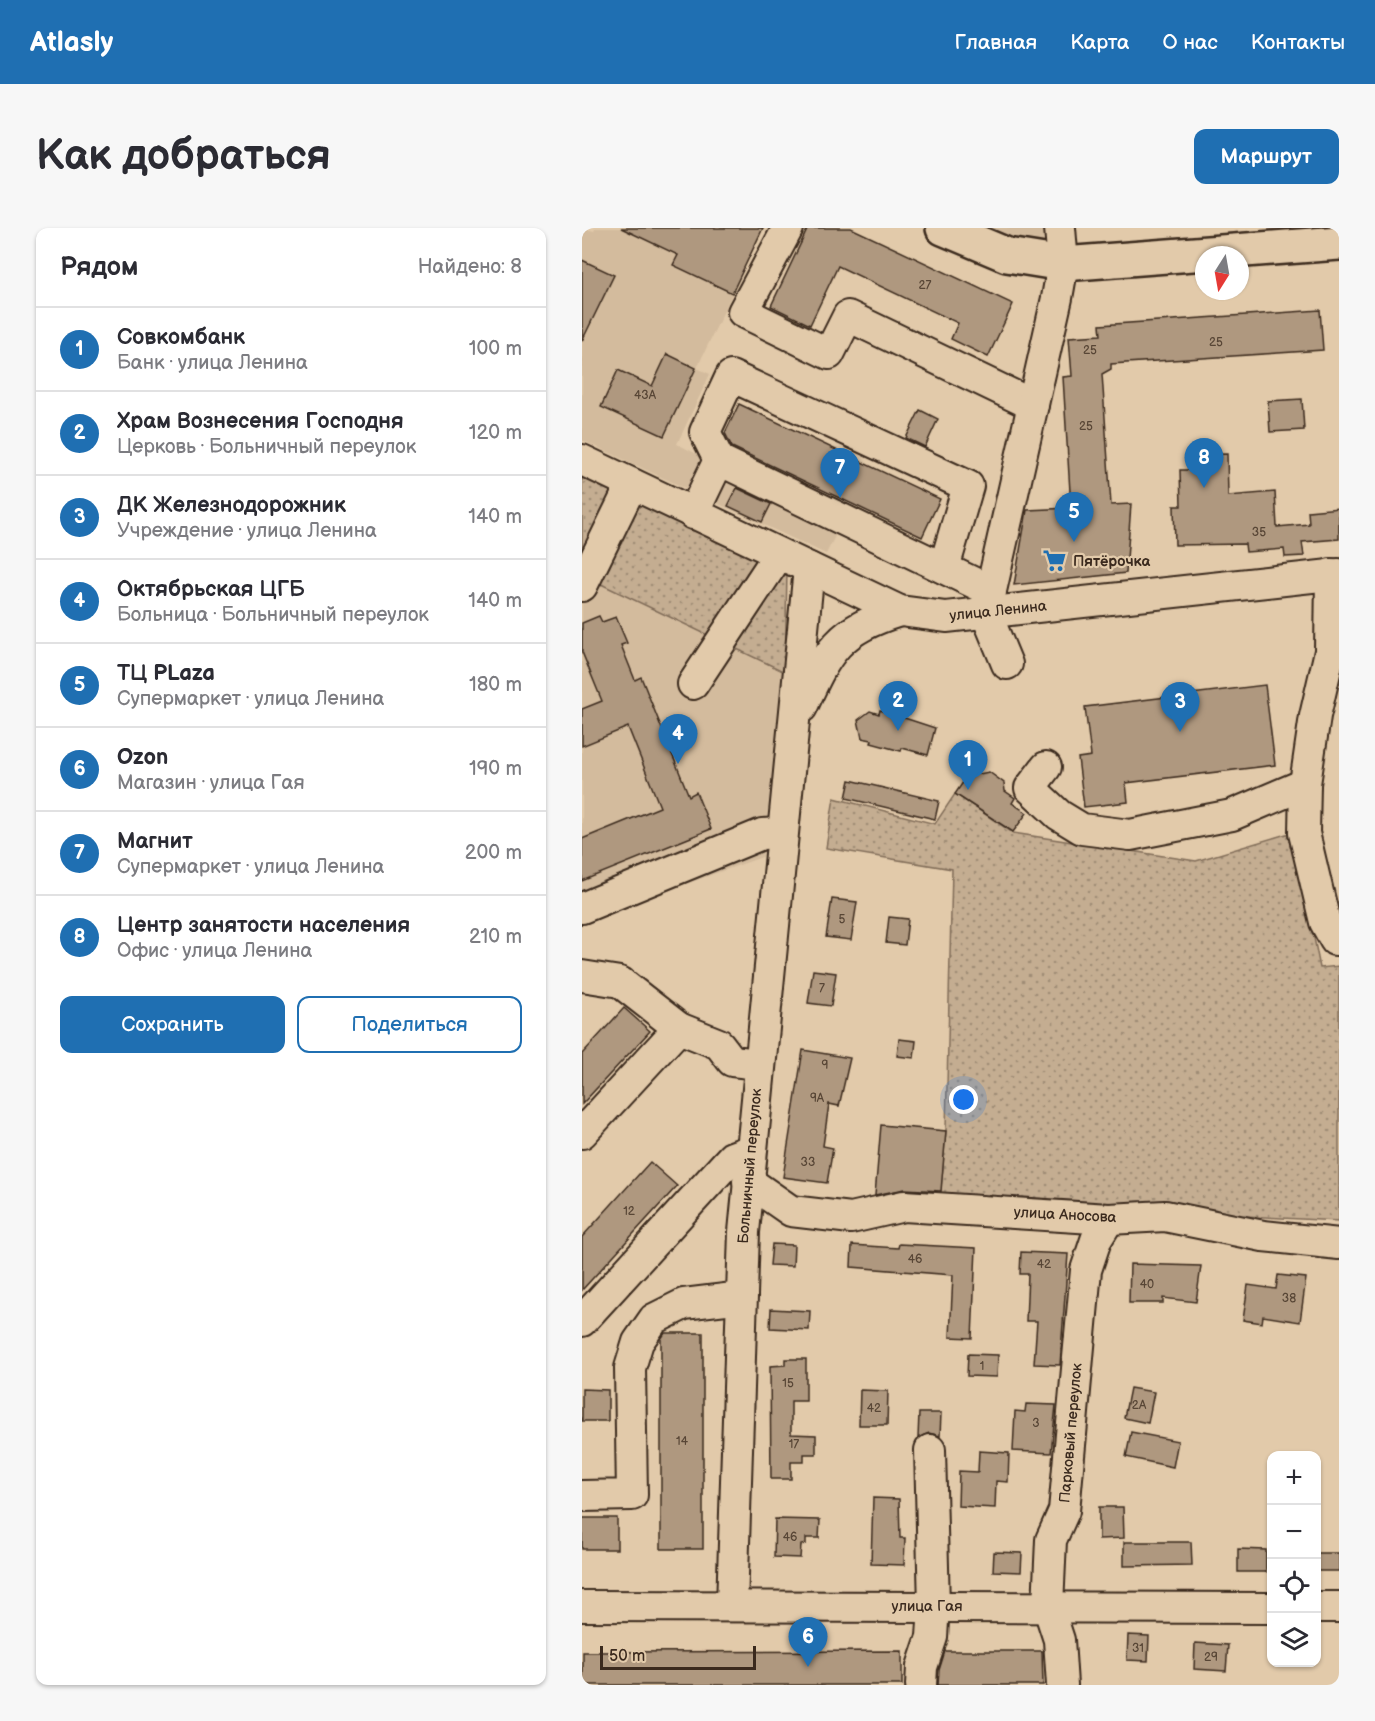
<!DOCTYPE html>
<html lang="ru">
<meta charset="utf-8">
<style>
:root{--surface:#fff;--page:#f7f7f7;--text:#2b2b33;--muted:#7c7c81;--line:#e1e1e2;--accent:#1f6fb2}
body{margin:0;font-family:"Balsamiq Sans",sans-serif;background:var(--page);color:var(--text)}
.controls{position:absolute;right:18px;bottom:18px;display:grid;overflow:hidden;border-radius:12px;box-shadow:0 2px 4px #0004}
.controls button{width:54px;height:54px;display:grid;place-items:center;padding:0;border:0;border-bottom:2px solid var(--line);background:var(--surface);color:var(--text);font:30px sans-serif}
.compass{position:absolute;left:613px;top:18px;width:54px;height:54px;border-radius:50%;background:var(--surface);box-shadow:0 2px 4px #0004;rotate:191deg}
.scale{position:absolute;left:18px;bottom:15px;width:156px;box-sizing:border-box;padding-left:6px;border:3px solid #3b2a1e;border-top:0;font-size:16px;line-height:21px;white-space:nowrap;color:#3b2a1e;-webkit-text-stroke:4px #e2caaa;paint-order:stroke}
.you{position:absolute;left:382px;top:872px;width:21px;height:21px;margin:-15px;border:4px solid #fff;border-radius:50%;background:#1a73e8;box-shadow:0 0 0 9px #1a73e833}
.badge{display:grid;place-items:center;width:39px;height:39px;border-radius:50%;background:var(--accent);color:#fff;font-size:20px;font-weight:700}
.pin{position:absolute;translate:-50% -50px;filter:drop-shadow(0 2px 3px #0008)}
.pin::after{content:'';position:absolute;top:32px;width:21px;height:18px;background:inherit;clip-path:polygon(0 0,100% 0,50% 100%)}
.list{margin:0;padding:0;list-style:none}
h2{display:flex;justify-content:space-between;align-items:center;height:78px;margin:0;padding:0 24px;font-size:26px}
h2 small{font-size:20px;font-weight:400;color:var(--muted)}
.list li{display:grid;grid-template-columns:39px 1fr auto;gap:18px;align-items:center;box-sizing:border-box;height:84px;padding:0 24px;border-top:2px solid var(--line)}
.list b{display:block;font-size:22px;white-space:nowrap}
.list p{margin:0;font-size:20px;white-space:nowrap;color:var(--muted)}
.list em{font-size:20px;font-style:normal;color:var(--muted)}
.actions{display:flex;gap:12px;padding:18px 24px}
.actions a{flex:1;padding:14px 0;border:2px solid var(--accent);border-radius:12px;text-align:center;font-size:21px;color:var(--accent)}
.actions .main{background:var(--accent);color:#fff}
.icon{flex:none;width:33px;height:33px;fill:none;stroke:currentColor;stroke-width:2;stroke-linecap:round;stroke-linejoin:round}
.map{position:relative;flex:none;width:757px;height:1457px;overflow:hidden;border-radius:12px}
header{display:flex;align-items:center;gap:36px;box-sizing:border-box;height:84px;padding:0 30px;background:var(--accent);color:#fff}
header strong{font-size:28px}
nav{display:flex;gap:33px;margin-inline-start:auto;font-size:21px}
.intro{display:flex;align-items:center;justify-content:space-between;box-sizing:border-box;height:144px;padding:0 36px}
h1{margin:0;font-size:42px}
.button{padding:15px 27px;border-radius:12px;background:var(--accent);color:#fff;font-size:21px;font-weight:700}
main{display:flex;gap:36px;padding:0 36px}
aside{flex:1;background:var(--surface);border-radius:12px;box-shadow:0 2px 4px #0004}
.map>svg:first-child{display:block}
.built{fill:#d3bb9d}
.green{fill:url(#green-dots);stroke:#806c58;stroke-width:1.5}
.building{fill:#af987f;stroke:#3b2a1e;stroke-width:1.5}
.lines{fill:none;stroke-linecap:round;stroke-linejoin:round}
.minor-casing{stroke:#3b2a1e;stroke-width:34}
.major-casing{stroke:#3b2a1e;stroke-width:38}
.minor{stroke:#e2caaa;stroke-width:30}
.major{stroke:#e2caaa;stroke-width:33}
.labels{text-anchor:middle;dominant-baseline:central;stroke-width:4.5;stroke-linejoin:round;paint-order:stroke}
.number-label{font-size:12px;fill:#584636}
.poi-label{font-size:15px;font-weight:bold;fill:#3b2a1e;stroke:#e2caaa;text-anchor:start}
.street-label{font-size:15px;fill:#3b2a1e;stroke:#e2caaa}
</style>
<header>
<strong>Atlasly</strong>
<nav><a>Главная</a><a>Карта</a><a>О нас</a><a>Контакты</a></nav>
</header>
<div class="intro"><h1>Как добраться</h1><a class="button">Маршрут</a></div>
<main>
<aside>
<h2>Рядом<small>Найдено: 8</small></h2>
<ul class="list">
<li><span class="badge">1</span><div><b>Совкомбанк</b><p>Банк · улица Ленина</p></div><em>100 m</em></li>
<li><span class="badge">2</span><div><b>Храм Вознесения Господня</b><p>Церковь · Больничный переулок</p></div><em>120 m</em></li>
<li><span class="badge">3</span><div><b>ДК Железнодорожник</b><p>Учреждение · улица Ленина</p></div><em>140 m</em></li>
<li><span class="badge">4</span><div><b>Октябрьская ЦГБ</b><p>Больница · Больничный переулок</p></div><em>140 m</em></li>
<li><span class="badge">5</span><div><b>ТЦ PLaza</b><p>Супермаркет · улица Ленина</p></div><em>180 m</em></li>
<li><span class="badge">6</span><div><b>Ozon</b><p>Магазин · улица Гая</p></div><em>190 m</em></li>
<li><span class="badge">7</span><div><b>Магнит</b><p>Супермаркет · улица Ленина</p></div><em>200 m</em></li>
<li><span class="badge">8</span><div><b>Центр занятости населения</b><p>Офис · улица Ленина</p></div><em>210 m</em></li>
</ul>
<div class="actions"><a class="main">Сохранить</a><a>Поделиться</a></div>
</aside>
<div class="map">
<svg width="757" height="1457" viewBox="0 0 757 1457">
<defs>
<pattern id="green-dots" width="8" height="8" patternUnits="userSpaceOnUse" patternTransform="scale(1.5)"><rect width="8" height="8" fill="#c4ad91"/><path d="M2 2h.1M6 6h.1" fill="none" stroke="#a08d76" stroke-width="1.8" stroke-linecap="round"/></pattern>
</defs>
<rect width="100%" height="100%" fill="#e2caaa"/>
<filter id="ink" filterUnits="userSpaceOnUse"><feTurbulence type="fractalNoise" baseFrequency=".0167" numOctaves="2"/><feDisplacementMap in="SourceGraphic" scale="12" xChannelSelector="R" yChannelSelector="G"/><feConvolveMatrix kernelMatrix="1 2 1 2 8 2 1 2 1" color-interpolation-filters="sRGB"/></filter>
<g filter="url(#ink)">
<g class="built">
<path d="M0,0L12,3L13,0H181L115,140L128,146L95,216L258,298L244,326L0,212Z"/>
<path d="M401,0H465L466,16L417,7Z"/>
<path d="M0,347L203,444L183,628L0,692Z"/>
</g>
<g class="green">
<path d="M0,247L205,343L203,444L0,347Z"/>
<path d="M373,566L431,605L614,633L711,604L738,740L757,738V993L358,972L364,902L370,641L244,620L252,570L353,596Z"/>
</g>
<g class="building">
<path d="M39,0H181L150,65L91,37L96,27Z"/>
<path d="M226,0H269L431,76L406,129L369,111L376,95L256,38L228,97L189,78Z"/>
<path d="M0,32L32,47L0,113Z"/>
<path d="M738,82L741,122L529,136V141L520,146L529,277L549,276L544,345L432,357L445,282L489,280L481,149L490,148L487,109L519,107L518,97Z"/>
<path d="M85,126L114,140L82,208L19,179L36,142L70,158Z"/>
<path d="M720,171L722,202L688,204L686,173Z"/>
<path d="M157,176L358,271L340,309L150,219L143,205Z"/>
<path d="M338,182L356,191L343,219L324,210Z"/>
<path d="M645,226L646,268L693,264L695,299L727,296L726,283L757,280V311L720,314L722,328L703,329L702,321L664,324L663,316L593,317L592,278H599L598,242H607V227Z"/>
<path d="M155,260L189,276L180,294L146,278Z"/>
<path d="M17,388L20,394L34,389L45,415L39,417L53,452L59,449L107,568L114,564L129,601L0,653V611L78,579L46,499L0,518V481L20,473L0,424V395Z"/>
<path d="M683,457L693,537L544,555L546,574L502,579L496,530L509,528L503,479Z"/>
<path d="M298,482L353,500L346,527L320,520L319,523L289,515L290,512L280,510L276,492L288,483L297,486Z"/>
<path d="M390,541L397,546L407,544L422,555L423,563L433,570L430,575L445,585L431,604L373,566Z"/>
<path d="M268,552L357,573L353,591L264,570Z"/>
<path d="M250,671L275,674L269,712L244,709Z"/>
<path d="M307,689L326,691L323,717L304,715Z"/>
<path d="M231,742L254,745L249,778L226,775Z"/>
<path d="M42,780L68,803L0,876V826Z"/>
<path d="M317,811L334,813L332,830L315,828Z"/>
<path d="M221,822L268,830L257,878L247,876L241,918L251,920L245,955L201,949Z"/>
<path d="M299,897L364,903L359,963L323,961L293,967Z"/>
<path d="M68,934L95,958L0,1062V1009Z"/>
<path d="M190,1016L212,1017L211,1038L188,1037Z"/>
<path d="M317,1016L394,1020L390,1110L368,1109L371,1047L269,1039L270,1017L316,1020Z"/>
<path d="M439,1024L486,1026L478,1137L452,1136L455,1093H444L446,1046H438Z"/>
<path d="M548,1036L619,1038L614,1074L581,1070V1075H547Z"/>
<path d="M696,1047L724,1050L718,1094L681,1088L680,1095L661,1092L666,1057L694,1061Z"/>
<path d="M189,1081L228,1083L227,1102L188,1100Z"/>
<path d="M83,1105H121V1321H79V1111Z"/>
<path d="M386,1126L416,1127L415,1149L385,1148Z"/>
<path d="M203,1131H224V1173H209V1206L234,1207V1226H222V1234H209V1251H189L188,1138L203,1137Z"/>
<path d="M548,1160L572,1164L566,1195L542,1190Z"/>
<path d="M0,1161L26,1162V1193H0Z"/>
<path d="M278,1162L306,1163L305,1197H277Z"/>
<path d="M444,1176L474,1177L469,1225L431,1223L433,1183L443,1184Z"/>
<path d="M337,1185H359L358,1208L347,1205L336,1210Z"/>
<path d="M549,1204L596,1213L591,1239L544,1229Z"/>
<path d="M397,1223L427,1225L426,1254L414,1253L413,1280L376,1278L377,1243L396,1244Z"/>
<path d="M291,1270L317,1271L318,1310H323L322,1337L289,1336Z"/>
<path d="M517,1279H541L542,1310L517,1311Z"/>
<rect x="0" y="1290" width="35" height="31"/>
<path d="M193,1291L238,1292L237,1310H224V1316L219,1317L218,1330L192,1329Z"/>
<path d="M542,1314H609L610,1337L542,1338Z"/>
<path d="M656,1321L684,1322V1344H656Z"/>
<path d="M412,1324L440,1325L439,1344L411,1343Z"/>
<rect x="735" y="1325" width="22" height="18"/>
<path d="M546,1407L567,1408L566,1433L545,1432Z"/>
<path d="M613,1415L646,1417L644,1443L612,1441Z"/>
<path d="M320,1423V1457H1V1424Z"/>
<path d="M363,1423H460L461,1457H356L357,1442Z"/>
</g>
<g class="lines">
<defs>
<g id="minor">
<path d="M206,0L161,84L247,126L266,88L451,177"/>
<path d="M0,232L318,383L364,389L757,346"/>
<path d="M137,232L123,204L149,148L386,258L362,340"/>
<path d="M111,286L137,232L409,363"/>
<path d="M749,346L748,423L733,488L723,556L722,605L743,694L753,712H757"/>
<path d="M0,358L50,256"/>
<path d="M425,436L404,385L475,70L481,36L478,0"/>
<path d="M111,456L197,326"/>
<path d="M220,479C246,422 256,402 318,383"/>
<path d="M464,539L448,560L477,587L500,601L548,607L650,587L723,556"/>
<path d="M0,680L180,606L200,605"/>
<path d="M0,748L38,754L97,800"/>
<path d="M0,905L97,800L137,816L150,833L177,836"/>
<path d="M166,953L209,983L269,990L322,978L527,991L583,988L681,1008L757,1016"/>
<path d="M0,1093L150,929L169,922"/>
<path d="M0,1268L50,1267L48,1140L56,1114L72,1091L102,1076L160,1069"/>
<path d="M0,1378L690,1380"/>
<path d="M150,1378L162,1004L227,340"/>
<path d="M734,1379H757"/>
<path d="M339,1457L340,1439L350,1409L352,1378L348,1222"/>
<path d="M480,1457L477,1412L466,1378L469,1312L482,1283L504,1042L514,1012L527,991"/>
</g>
<path id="major" d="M361,0L425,27L481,36L757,15"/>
</defs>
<use href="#minor" class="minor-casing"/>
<use href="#major" class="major-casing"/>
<use href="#minor" class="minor"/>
<use href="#major" class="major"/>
</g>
</g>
<defs>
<symbol id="supermarket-bare" viewBox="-9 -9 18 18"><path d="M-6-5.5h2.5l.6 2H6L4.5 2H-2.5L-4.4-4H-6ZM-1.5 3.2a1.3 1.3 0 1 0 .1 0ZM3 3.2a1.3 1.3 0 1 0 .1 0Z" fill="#1f6fb2" stroke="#e2caaa" stroke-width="2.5" paint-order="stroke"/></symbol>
</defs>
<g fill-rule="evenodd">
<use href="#supermarket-bare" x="456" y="316" width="33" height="33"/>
</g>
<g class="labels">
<g class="number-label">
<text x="343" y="57">27</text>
<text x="634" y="114">25</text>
<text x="508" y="122">25</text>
<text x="63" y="167">43А</text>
<text x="504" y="198">25</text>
<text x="677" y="304">35</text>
<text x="260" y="691">5</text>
<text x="240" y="760">7</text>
<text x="243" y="837">9</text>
<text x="235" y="870">9А</text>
<text x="226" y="934">33</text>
<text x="47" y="983">12</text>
<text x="333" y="1031">46</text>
<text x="462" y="1036">42</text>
<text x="565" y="1056">40</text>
<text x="707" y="1070">38</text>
<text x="400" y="1138">1</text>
<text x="206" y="1155">15</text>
<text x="557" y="1177">2А</text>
<text x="292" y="1180">42</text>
<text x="454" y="1195">3</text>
<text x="100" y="1213">14</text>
<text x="212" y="1216">17</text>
<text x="208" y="1309">46</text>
<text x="556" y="1420">31</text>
<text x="629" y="1429">29</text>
</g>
<g class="poi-label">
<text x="491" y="333">Пятёрочка</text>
</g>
<g class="street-label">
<text transform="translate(416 383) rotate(-6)">улица Ленина</text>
<text transform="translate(168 938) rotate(-85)">Больничный переулок</text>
<text transform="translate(483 987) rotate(3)">улица Аносова</text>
<text transform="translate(489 1205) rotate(-85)">Парковый переулок</text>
<text x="345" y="1378">улица Гая</text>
</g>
</g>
</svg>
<div class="controls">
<button>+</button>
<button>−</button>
<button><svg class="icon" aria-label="locate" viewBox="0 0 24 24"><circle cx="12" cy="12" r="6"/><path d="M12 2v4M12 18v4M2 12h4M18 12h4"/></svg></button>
<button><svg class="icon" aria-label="layers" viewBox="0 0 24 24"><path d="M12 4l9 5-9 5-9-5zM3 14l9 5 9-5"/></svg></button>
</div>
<svg class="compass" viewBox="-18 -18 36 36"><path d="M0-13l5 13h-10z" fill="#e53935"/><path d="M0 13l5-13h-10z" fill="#7c7c81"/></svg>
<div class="scale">50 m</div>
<div class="you"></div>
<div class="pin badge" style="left:386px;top:562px">1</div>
<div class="pin badge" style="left:316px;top:503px">2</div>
<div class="pin badge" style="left:598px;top:504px">3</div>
<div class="pin badge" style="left:96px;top:536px">4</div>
<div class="pin badge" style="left:492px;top:314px">5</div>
<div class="pin badge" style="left:226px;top:1439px">6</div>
<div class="pin badge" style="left:258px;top:270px">7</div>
<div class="pin badge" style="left:622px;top:260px">8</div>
</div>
</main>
